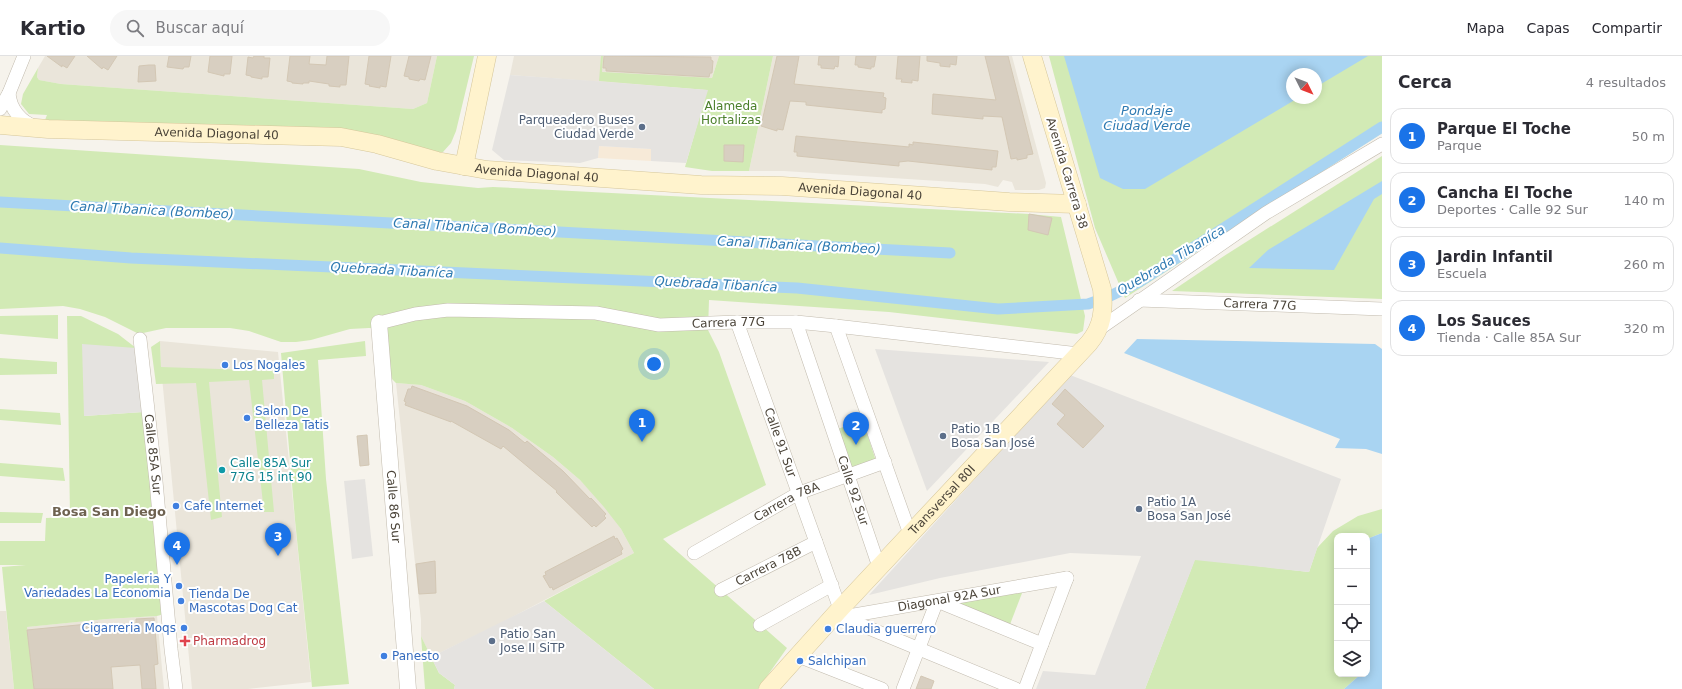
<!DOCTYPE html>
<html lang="es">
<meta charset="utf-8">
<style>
:root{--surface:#fff;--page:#f7f7f7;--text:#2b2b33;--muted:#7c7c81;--line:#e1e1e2;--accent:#1a73e8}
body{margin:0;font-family:"DejaVu Sans",sans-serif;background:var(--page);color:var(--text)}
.controls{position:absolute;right:12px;bottom:12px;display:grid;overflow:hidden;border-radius:8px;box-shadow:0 2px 10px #0003}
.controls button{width:36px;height:36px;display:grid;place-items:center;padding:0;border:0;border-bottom:1px solid var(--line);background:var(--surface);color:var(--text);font:20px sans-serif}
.compass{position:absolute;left:1286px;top:12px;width:36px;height:36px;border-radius:50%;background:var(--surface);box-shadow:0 2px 10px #0003;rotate:132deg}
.you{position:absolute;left:654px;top:308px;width:14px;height:14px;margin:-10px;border:3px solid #fff;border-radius:50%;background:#1a73e8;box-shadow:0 0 0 6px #1a73e833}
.badge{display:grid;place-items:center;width:26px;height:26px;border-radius:50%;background:var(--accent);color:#fff;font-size:13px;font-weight:700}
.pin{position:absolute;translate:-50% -33px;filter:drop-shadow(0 1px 2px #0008)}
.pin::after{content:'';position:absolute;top:21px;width:14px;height:12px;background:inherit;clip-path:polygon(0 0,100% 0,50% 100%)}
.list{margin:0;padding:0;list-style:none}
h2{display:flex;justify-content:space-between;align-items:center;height:52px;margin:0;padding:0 16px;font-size:17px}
h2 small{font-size:13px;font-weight:400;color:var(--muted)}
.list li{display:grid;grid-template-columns:26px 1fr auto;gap:12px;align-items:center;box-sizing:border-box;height:56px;margin:0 8px 8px;padding:0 8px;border:1px solid var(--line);border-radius:12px}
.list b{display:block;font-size:15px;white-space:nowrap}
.list p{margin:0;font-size:13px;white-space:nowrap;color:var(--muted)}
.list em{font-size:13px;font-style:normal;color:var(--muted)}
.icon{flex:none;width:22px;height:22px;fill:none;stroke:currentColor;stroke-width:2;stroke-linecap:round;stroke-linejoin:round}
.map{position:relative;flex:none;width:1382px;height:633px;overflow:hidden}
header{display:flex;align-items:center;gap:24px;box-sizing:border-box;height:56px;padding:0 20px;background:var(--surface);border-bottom:1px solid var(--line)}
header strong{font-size:19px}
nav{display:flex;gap:22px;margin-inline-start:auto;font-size:14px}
.search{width:280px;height:36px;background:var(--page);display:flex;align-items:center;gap:10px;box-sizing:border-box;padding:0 14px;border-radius:22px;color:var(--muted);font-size:15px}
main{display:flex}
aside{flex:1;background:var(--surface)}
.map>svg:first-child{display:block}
.residential{fill:#eae5da}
.commercial{fill:#f7ead8}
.green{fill:#d2eab5;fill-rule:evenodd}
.parking{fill:#e5e3e0}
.water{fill:#a9d4f2}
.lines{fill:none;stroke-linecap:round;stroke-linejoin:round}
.canal{stroke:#a9d4f2;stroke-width:11}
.building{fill:#d8cfc1;stroke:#d3c7b4}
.minor-casing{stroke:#c2bbae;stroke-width:14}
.tertiary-casing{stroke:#c2bbae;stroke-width:17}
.secondary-casing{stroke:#d6c79b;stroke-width:19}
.minor{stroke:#fff;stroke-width:13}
.tertiary{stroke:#fff;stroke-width:16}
.secondary{stroke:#fff3cd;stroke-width:18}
.service-dot{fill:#5c6f8a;stroke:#fff;stroke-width:1.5}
.shop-dot{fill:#3f7fe0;stroke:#fff;stroke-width:1.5}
.culture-dot{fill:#0f9aa8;stroke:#fff;stroke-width:1.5}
.health-dot{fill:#e0444e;stroke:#fff;stroke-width:1.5}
.labels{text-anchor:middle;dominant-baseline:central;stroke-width:4;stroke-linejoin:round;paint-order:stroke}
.park-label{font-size:12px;fill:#4a7f2a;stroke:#fff}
.service-label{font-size:12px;fill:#4e5e75;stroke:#fff;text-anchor:start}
.street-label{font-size:12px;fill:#4b4439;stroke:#fff}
.shop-label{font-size:12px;fill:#366cbe;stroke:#fff;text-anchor:start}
.culture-label{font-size:12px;fill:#0d838f;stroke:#fff;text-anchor:start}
.health-label{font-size:12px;fill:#be3a42;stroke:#fff;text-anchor:start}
.water-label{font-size:13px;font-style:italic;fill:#2e7ab2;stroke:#fff}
.neighbourhood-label{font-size:13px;font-weight:bold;fill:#6e6250;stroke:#fff}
</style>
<header>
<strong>Kartio</strong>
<div class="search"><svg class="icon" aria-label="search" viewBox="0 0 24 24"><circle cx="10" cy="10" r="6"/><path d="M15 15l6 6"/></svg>Buscar aquí</div>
<nav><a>Mapa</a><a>Capas</a><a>Compartir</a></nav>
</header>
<main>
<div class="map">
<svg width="1382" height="633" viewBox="0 0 1382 633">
<rect width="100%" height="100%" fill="#f6f3ec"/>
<g class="residential">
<path d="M45,0H437L427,47L413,53L61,28L39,24L37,21L38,12Z"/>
<path d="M514,0H719L708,34L510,19Z"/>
<path d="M773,0H1012L1046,127L1045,132L1039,134H1015L1012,126L1003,124L998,131L985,128L784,115H749Z"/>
<path d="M160,285L278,296L311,626L248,633H192L161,311Z"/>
<path d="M396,327L421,329L465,345L512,372L553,401L580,424L603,448L621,473L634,497L497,569L431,601L421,580V564Z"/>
<path d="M0,555H6L14,633H0Z"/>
<path d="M157,560L164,633H34L26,571L107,563Z"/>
</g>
<path class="commercial" d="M599,90L652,93L651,105L598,102Z"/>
<g class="green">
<path d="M437,0H474L456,75L451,87L443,96H431L405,87L354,78L45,64L47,59L29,58L21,48L23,38L38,12L37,21L39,24L61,28L413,53L427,47Z"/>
<path d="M601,0H603L602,16L712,22L719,0H773L749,115H712L685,111L707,34L599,25Z"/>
<path d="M1049,0H1382V77L1125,242L1095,172ZM1292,18H1316V42H1292Z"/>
<path d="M0,89L359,113L421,126L478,132L493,131L1029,158L1061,161L1085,260L1083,275L1077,278L889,256L709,244L708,274L719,296L766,429L663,483L787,592L758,633H654L544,545L634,497L621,473L604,451L580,424L553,401L512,372L465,345L421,329L396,327L390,321L387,273L369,272L350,273L311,284L296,286H281L249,275L230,272H166L143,277H137L105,261L80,253L63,250L0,253Z"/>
<path d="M1382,100V243L1172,235L1224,200Z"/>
<path d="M58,259V283L0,278V260Z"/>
<path d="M67,260H81L118,278L136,292L84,360L143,356L164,558L157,560L107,563L27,571L34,633H14L2,511L26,509H0V485H45L46,462L70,461Z"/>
<path d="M160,285L161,311L274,315V323L262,324L274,456H264L249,324L209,326L222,461L211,464L196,327L156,328L151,291Z"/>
<path d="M365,285L366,300L318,304L326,423L349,628L312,631L295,464L281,297Z"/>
<path d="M0,302L57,306V318L0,319Z"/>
<path d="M0,353L60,357L61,369L0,364Z"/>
<path d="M863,365L876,405L849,413L837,373Z"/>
<path d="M0,407L63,412L65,425L0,420Z"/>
<path d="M1382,453V477L1367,483V480H1337V618H1361L1344,633H1145L1195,503L1309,516L1317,492L1333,475L1358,460Z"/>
<path d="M0,456L43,457L41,467H0Z"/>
<path d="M1024,532L1009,571L949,548Z"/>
<path d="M421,580L439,617L455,629L454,633H425Z"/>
</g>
<g class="parking">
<path d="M510,19L595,25L708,34L686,107L651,105V93L599,90L598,102L580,107L504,104L492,94Z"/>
<path d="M82,288L136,292L143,356L84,360Z"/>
<path d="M875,293L1049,306L927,435Z"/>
<path d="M1070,319L1341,423L1309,516L1195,504L1145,633H1036L1043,615L1095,619L1141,500L1070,497L940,522L869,539Z"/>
<path d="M365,423L373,500L352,503L344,425Z"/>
<path d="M544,545L654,633H454L455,629L439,617L431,601Z"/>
</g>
<g class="water">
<path d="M1064,0H1368L1316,31V18H1292V42H1298L1145,133H1123L1100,122Z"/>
<path d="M1382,125V138L1374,143L1334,214L1249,212L1268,194Z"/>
<path d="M1137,283L1375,288L1382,293V398L1366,393L1335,392L1340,383L1124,297Z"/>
<path d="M1382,477V633H1344L1361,618H1367V609L1369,606L1367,579V483Z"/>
</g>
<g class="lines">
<g class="canal">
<path d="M0,146L950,197"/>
<path d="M0,192L131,202L797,232L998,253L1088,248L1108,241L1139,226L1382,71"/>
</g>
</g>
<g class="building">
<path d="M47,0H75L67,12L62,9V11Z"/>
<path d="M87,0H117L108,14L103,11L102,13Z"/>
<path d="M169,0H191L189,11H184L183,13L167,11Z"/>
<path d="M210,0H232L230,18H224V20L208,16Z"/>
<path d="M254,0H264V2H270L268,21H262V23L251,21V20L246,19L248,1L253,2Z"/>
<path d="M290,0H310L309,8L326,9L327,0H349L346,29H340V31L329,30V28L309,25V27H303V28L292,27V26L287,25Z"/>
<path d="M369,0H391L386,31L380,30V32L369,30L370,29L365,28Z"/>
<path d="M409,0H431L425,24L420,23L419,25L409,23V21L404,20Z"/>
<path d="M604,0L711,1V4L713,5L712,17H710L709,21L606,15V12H603Z"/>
<path d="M777,0H799L794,28L884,37L883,41L886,42L885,53L882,54V57L806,49V46L790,45L783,74L777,73V75L761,70Z"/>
<path d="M819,0H839L838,11L835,10L834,13L821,12V9H818Z"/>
<path d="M856,0H876L874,11H871V13L858,11V9H855Z"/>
<path d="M898,0H920L918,25L912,24V27L901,26L902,23H896Z"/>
<path d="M927,0H957L956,9L950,8V11L940,10V7L927,5Z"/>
<path d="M985,0H1008L1033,98L1027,99V102L1017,104V102L1011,103L1002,61L983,60V63L932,58L933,38L996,44Z"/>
<path d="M149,9H155L156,25L138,26L139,10Z"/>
<path d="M796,80L909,91V88L913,89V86L998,95L996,111H992V114L908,105L899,106V110L797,100V96H794Z"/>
<path d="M724,89H744L743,106L724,105Z"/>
<path d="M1029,158L1052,162L1048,179L1028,174Z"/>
<path d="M412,330L467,350L509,374L525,387L527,385L563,415L590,443L591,442L606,458L604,460L606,462L596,471L594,469L592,471L556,436L557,435L503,390L501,393L451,365V366L405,349L406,346L404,345L408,333H411Z"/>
<path d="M1065,333L1104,370L1083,392L1057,368L1065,359L1052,348Z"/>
<path d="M367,379L369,409L360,410L357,380Z"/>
<path d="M614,480L615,483L617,482L623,493L621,495L622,498L553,534L552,531L550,532L543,520L546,519L545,516Z"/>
<path d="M435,505L436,537L419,538L416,508Z"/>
<path d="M154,562L158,608L154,609L156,633H142L140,609L111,611L113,633H34L27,574L98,567V570L136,567V563Z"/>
<path d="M921,620L934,625L931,633H916Z"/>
</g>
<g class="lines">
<defs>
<g id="minor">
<path d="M9,37C10,53 21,66 36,71"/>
<path d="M0,53L9,37L24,0"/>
<path id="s1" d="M1139,244L1382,253"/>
<path id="s2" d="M737,266L840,553"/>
<path id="s3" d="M796,266L879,511"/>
<path id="s4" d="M379,267L415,258L448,254L596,257L659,269L737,266H796L836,270L1079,298"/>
<path d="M836,270L910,478"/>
<path d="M1099,273L1266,157L1382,88"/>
<path id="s5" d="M140,283L156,425L171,593L176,633"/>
<path id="s6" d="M694,497L799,437L885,406"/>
<path id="s7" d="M721,534L816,486"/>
<path d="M842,561L1016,633"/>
<path id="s8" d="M831,563L1067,522"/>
<path d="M760,569L832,529"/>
<path d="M798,600L882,633"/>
<path d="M903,633L937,545L1042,588"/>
<path d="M1025,633L1067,522"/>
</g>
<g id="tertiary">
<path id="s9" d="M379,267L408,633"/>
</g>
<g id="secondary">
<path id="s10" d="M0,69L48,73L341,81L377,88L437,105L487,114L701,129L782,130L1009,146L1077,148"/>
<path d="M464,110L487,0"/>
<path id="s11" d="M768,633L840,553L1089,287C1103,270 1104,255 1102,233L1032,0"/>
</g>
</defs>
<use href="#minor" class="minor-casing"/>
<use href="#tertiary" class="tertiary-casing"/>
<use href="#secondary" class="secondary-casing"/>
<use href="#minor" class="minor"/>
<use href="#tertiary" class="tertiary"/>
<use href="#secondary" class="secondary"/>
</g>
<g class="service-dot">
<circle cx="642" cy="71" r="4"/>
<circle cx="943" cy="380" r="4"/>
<circle cx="1139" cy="453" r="4"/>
<circle cx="492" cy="585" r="4"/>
</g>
<g class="shop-dot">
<circle cx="225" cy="309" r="4"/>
<circle cx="247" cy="362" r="4"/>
<circle cx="176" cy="450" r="4"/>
<circle cx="179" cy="530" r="4"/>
<circle cx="181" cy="545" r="4"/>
<circle cx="184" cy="572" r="4"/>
<circle cx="828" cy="573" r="4"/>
<circle cx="384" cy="600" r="4"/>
<circle cx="800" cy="605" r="4"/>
</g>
<circle class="culture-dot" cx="222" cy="414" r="4"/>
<path class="health-dot" d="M183 579h4v4h4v4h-4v4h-4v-4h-4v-4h4z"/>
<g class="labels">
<g class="park-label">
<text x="731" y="50">Alameda<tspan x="731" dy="14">Hortalizas</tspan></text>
</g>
<g class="service-label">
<text x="634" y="64" text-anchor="end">Parqueadero Buses<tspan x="634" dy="14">Ciudad Verde</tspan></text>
<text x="951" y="373">Patio 1B<tspan x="951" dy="14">Bosa San José</tspan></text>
<text x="1147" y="446">Patio 1A<tspan x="1147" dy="14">Bosa San José</tspan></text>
<text x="500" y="578">Patio San<tspan x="500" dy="14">Jose II SiTP</tspan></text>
</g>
<g class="street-label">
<text stroke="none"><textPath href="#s10" startOffset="217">Avenida Diagonal 40</textPath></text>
<text stroke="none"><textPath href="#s10" startOffset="541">Avenida Diagonal 40</textPath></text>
<text transform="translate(1067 117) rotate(73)">Avenida Carrera 38</text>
<text stroke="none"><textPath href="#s10" startOffset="865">Avenida Diagonal 40</textPath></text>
<text stroke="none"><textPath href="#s1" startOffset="121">Carrera 77G</textPath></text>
<text stroke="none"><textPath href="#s4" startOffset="352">Carrera 77G</textPath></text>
<text stroke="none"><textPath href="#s2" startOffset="128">Calle 91 Sur</textPath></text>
<text stroke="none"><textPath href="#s5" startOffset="116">Calle 85A Sur</textPath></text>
<text stroke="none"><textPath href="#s3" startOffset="178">Calle 92 Sur</textPath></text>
<text stroke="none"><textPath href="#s11" startOffset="257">Transversal 80I</textPath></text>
<text stroke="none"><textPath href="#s6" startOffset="106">Carrera 78A</textPath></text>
<text stroke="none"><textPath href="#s9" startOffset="184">Calle 86 Sur</textPath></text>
<text stroke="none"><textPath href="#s7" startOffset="53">Carrera 78B</textPath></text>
<text stroke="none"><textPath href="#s8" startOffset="120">Diagonal 92A Sur</textPath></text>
</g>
<g class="shop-label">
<text x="233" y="309">Los Nogales</text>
<text x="255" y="355">Salon De<tspan x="255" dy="14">Belleza Tatis</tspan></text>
<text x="184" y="450">Cafe Internet</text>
<text x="171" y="523" text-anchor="end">Papeleria Y<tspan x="171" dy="14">Variedades La Economia</tspan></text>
<text x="189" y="538">Tienda De<tspan x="189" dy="14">Mascotas Dog Cat</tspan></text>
<text x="176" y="572" text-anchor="end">Cigarreria Moqs</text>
<text x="836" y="573">Claudia guerrero</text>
<text x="392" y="600">Panesto</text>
<text x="808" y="605">Salchipan</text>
</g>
<g class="culture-label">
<text x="230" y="407">Calle 85A Sur<tspan x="230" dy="14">77G 15 int 90</tspan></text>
</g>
<g class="health-label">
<text x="193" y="585">Pharmadrog</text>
</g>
<g class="water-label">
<text x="1147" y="54">Pondaje<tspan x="1147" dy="15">Ciudad Verde</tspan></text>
<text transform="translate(152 154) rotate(3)">Canal Tibanica (Bombeo)</text>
<text transform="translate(475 171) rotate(3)">Canal Tibanica (Bombeo)</text>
<text transform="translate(799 189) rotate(3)">Canal Tibanica (Bombeo)</text>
<text transform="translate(1171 204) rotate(-31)">Quebrada Tibaníca</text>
<text transform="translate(392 214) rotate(3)">Quebrada Tibaníca</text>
<text transform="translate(716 228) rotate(3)">Quebrada Tibaníca</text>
</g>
<g class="neighbourhood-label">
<text x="109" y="455">Bosa San Diego</text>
</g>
</g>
</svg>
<div class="controls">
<button>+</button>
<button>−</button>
<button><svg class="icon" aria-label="locate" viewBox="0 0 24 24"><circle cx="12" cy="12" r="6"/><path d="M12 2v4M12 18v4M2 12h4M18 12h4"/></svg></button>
<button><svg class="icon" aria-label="layers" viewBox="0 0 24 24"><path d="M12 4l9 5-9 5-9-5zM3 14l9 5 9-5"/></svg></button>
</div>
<svg class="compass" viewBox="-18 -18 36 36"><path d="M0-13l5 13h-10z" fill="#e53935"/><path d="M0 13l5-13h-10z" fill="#7c7c81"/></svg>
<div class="you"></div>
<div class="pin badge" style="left:642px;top:386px">1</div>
<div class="pin badge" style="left:856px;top:389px">2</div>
<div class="pin badge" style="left:278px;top:500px">3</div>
<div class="pin badge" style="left:177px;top:509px">4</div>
</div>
<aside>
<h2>Cerca<small>4 resultados</small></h2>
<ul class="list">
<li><span class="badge">1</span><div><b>Parque El Toche</b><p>Parque</p></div><em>50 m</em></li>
<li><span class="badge">2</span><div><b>Cancha El Toche</b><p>Deportes · Calle 92 Sur</p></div><em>140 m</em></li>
<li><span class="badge">3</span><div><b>Jardin Infantil</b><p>Escuela</p></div><em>260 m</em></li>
<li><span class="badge">4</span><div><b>Los Sauces</b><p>Tienda · Calle 85A Sur</p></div><em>320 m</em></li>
</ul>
</aside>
</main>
